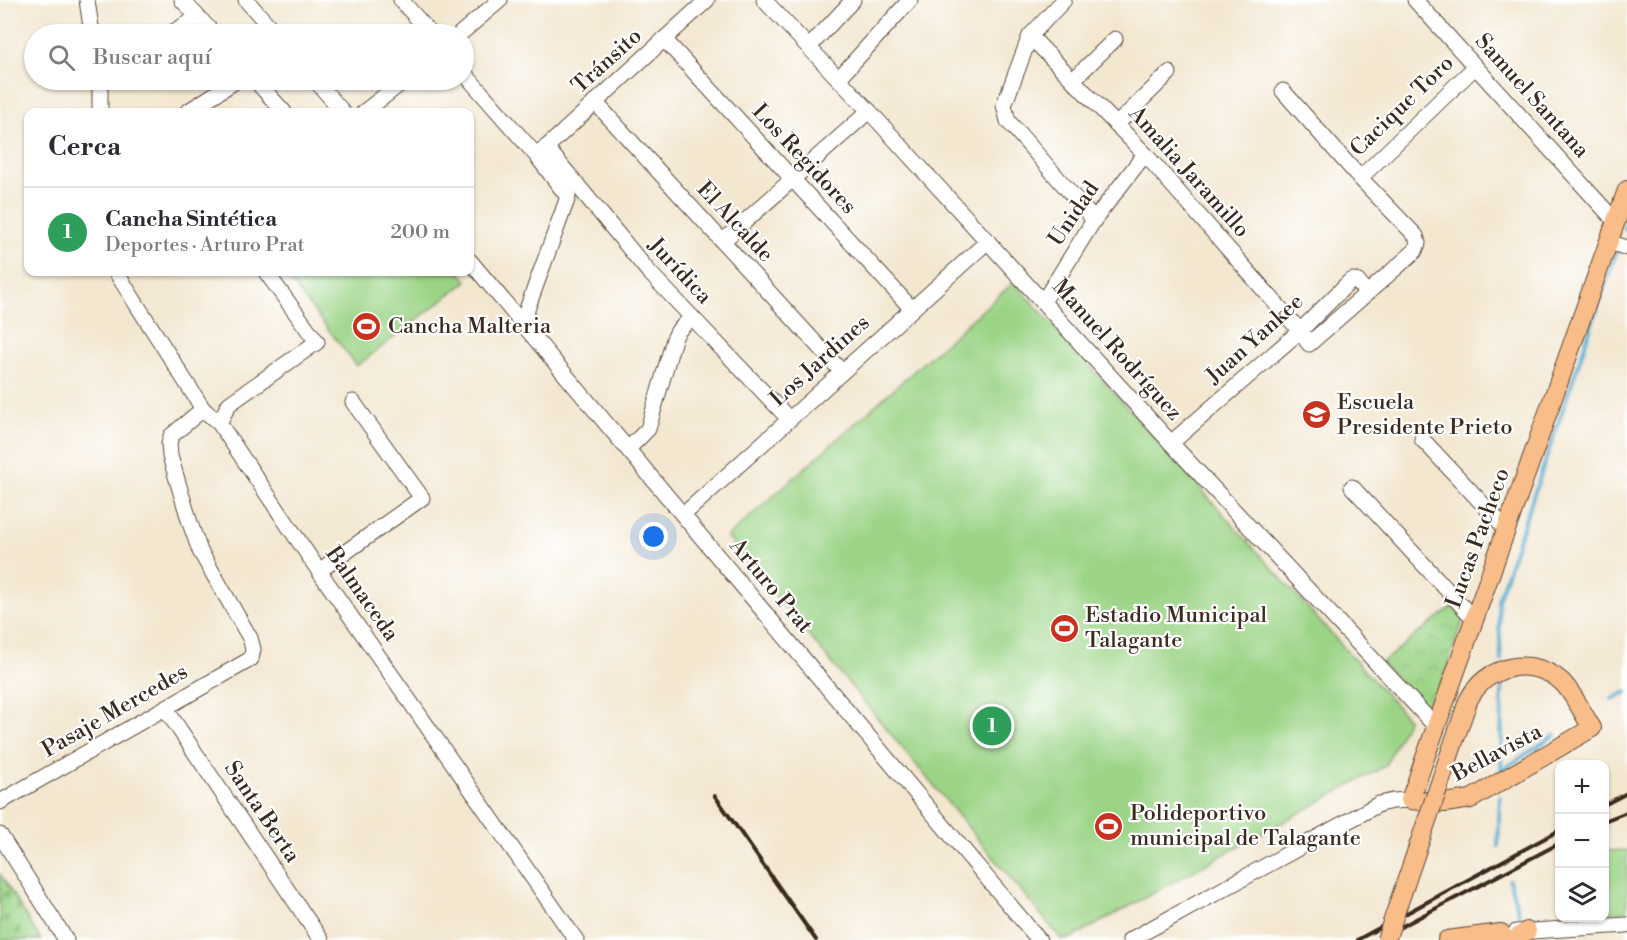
<!DOCTYPE html>
<html lang="es">
<meta charset="utf-8">
<style>
:root{--surface:#fff;--page:#f7f7f7;--text:#2b2b33;--muted:#7c7c81;--line:#e1e1e2;--accent:#1a73e8}
body{margin:0;font-family:"Libre Bodoni",serif;background:var(--page);color:var(--text)}
.controls{position:absolute;right:18px;bottom:18px;display:grid;overflow:hidden;border-radius:12px;box-shadow:0 2px 4px #0004}
.controls button{width:54px;height:54px;display:grid;place-items:center;padding:0;border:0;border-bottom:2px solid var(--line);background:var(--surface);color:var(--text);font:30px sans-serif}
.you{position:absolute;left:654px;top:537px;width:21px;height:21px;margin:-15px;border:4px solid #fff;border-radius:50%;background:#1a73e8;box-shadow:0 0 0 9px #1a73e833}
.badge{display:grid;place-items:center;width:39px;height:39px;border-radius:50%;background:var(--accent);color:#fff;font-size:20px;font-weight:700}
.pin{position:absolute;translate:-50% -50%;border:3px solid #fff;box-shadow:0 2px 6px #0006}
.list{margin:0;padding:0;list-style:none}
h2{display:flex;justify-content:space-between;align-items:center;height:78px;margin:0;padding:0 24px;font-size:26px}
h2 small{font-size:20px;font-weight:400;color:var(--muted)}
.list li{display:grid;grid-template-columns:39px 1fr auto;gap:18px;align-items:center;box-sizing:border-box;height:90px;padding:0 24px;border-top:2px solid var(--line)}
.list b{display:block;font-size:22px;white-space:nowrap}
.list p{margin:0;font-size:20px;white-space:nowrap;color:var(--muted)}
.list em{font-size:20px;font-style:normal;color:var(--muted)}
.icon{flex:none;width:33px;height:33px;fill:none;stroke:currentColor;stroke-width:2;stroke-linecap:round;stroke-linejoin:round}
.map{position:relative;flex:none;width:1627px;height:940px;overflow:hidden}
.search{position:absolute;background:var(--surface);box-shadow:0 2px 4px #0004;left:24px;top:24px;width:450px;height:66px;display:flex;align-items:center;gap:15px;box-sizing:border-box;padding:0 21px;border-radius:33px;color:var(--muted);font-size:22px}
.panel{position:absolute;background:var(--surface);box-shadow:0 2px 4px #0004;left:24px;top:108px;width:450px;height:168px;border-radius:12px}
.map>svg:first-child{display:block}
.cemetery{fill:url(#cemetery-stones);stroke:#6b7f52;stroke-width:1.5}
.park{fill:url(#park-crowns);stroke:#6b7f52;stroke-width:1.5}
.pitch{fill:#9bd486;stroke:#6b7f52;stroke-width:1.5}
.lines{fill:none;stroke-linecap:round;stroke-linejoin:round}
.stream{stroke:#51a9ce;stroke-width:4}
.minor-casing{stroke:#574639;stroke-width:17}
.major-casing{stroke:#574639;stroke-width:20}
.minor{stroke:#fff;stroke-width:15}
.major{stroke:#f8bd89;stroke-width:18}
.rail{stroke:#3b2a1e;stroke-width:4}
.major-bridge-casing{stroke:#574639;stroke-width:20;stroke-linecap:butt}
.major-bridge{stroke:#f8bd89;stroke-width:18}
.labels{text-anchor:middle;dominant-baseline:central;stroke-width:4.5;stroke-linejoin:round;paint-order:stroke}
.street-label{font-size:22px;fill:#3b2a1e;stroke:#fff}
.poi-label{font-size:22px;fill:#3b2a1e;stroke:#fff;text-anchor:start}
</style>
<div class="map">
<svg width="1627" height="940" viewBox="0 0 1627 940">
<defs>
<pattern id="cemetery-stones" width="16" height="16" patternUnits="userSpaceOnUse" patternTransform="scale(1.5)"><rect width="16" height="16" fill="#9bd486"/><path d="M2 7V4a2 2 0 0 1 4 0v3zM10 15v-3a2 2 0 0 1 4 0v3z" fill="#86b673"/></pattern>
<pattern id="park-crowns" width="20" height="18" patternUnits="userSpaceOnUse" patternTransform="scale(1.5)"><rect width="20" height="18" fill="#9bd486"/><path d="M2 6a3 3 0 1 1 6 0M12 15a3 3 0 1 1 6 0" fill="none" stroke="#86b673"/></pattern>
</defs>
<rect width="100%" height="100%" fill="#fff"/>
<filter id="ink" filterUnits="userSpaceOnUse"><feTurbulence type="fractalNoise" baseFrequency=".0167" numOctaves="2"/><feDisplacementMap in="SourceGraphic" scale="12" xChannelSelector="R" yChannelSelector="G"/><feConvolveMatrix kernelMatrix="1 2 1 2 8 2 1 2 1" color-interpolation-filters="sRGB"/></filter>
<filter id="wash" filterUnits="userSpaceOnUse"><feTurbulence type="fractalNoise" baseFrequency=".008" numOctaves="4" result="noise"/><feDisplacementMap in="SourceGraphic" scale="24" xChannelSelector="R" yChannelSelector="G"/><feGaussianBlur stdDeviation="1.35" result="paint"/><feColorMatrix in="noise" values="0 0 0 0 0 0 0 0 0 0 0 0 0 0 0 0 0 1.4 0 .05"/><feComposite in="paint" operator="in"/></filter>
<g filter="url(#wash)">
<rect width="100%" height="100%" fill="#f3e7d0"/>
<path class="cemetery" d="M0,874L41,940H0Z"/>
<path class="park" d="M1453,606L1465,616L1435,700L1425,707L1381,663Z"/>
<g class="pitch">
<path d="M283,272H460L467,281L357,366Z"/>
<path d="M1014,282L1408,719L1385,766L1070,939H1061L727,537Z"/>
<path d="M1627,850V911L1607,912L1605,851Z"/>
</g>
<g class="lines">
<g class="stream">
<path d="M1624,229L1627,220"/>
<path d="M1501,660L1498,600L1616,253"/>
<path d="M1612,699L1627,692"/>
<path d="M1501,771L1556,734"/>
<path d="M1501,772L1502,683"/>
<path d="M1498,846L1500,797"/>
<path d="M1509,880L1520,917"/>
</g>
</g>
</g>
<g filter="url(#ink)">
<g class="lines">
<defs>
<g id="minor">
<path d="M87,0L92,34"/>
<path d="M182,0L214,34"/>
<path d="M246,0L276,34"/>
<path d="M401,0L431,34"/>
<path d="M764,0L869,111L1171,443L1437,728"/>
<path d="M1064,0L1030,36L1004,105L1008,121L1094,220"/>
<path d="M1415,0L1616,222"/>
<path d="M170,34L198,17"/>
<path d="M460,34L500,0"/>
<path d="M1030,36L1145,154L1300,331L1309,344L1415,251L1418,243L1416,236L1360,178L1283,91"/>
<path d="M664,39L912,309"/>
<path d="M810,46L853,0"/>
<path d="M464,73L536,155L568,197L522,323"/>
<path d="M839,78L910,0"/>
<path d="M100,80V112"/>
<path d="M255,80L284,112"/>
<path d="M315,80L343,112"/>
<path d="M1073,80L1115,39"/>
<path d="M595,102L842,372"/>
<path d="M187,112L237,80"/>
<path d="M364,112L405,80"/>
<path d="M1116,125L1169,73"/>
<path d="M546,147L648,271L789,419"/>
<path d="M539,154L707,0"/>
<path d="M1360,178L1475,67"/>
<path d="M723,241L869,111"/>
<path d="M1609,242L1627,248"/>
<path d="M470,261L1039,940"/>
<path d="M116,272L203,409L219,423L319,571L576,940"/>
<path d="M1043,302L1094,220L1145,154"/>
<path d="M219,423L229,404L317,342L266,272"/>
<path d="M1422,439L1507,530"/>
<path d="M1171,443L1300,331L1349,282L1353,280L1358,282L1366,293"/>
<path d="M628,449L648,429L674,339L678,331L692,317"/>
<path d="M1352,487L1474,619"/>
<path d="M683,515L988,241"/>
<path d="M319,571L422,498L353,402"/>
<path d="M165,708L321,940"/>
<path d="M0,802L251,659L253,649L250,638L200,551L190,523L170,456L169,444L171,436L203,409"/>
<path d="M0,835L66,940"/>
<path d="M1516,932L1627,925"/>
<path d="M1130,940L1379,804L1393,801L1410,800"/>
</g>
<g id="major">
<path d="M1468,701C1485,665 1532,655 1562,682C1574,694 1583,714 1592,728L1471,799L1445,803L1410,800L1627,190"/>
<path d="M1447,940L1501,933L1502,940"/>
<path d="M1513,940L1527,931"/>
</g>
</defs>
<use href="#minor" class="minor-casing"/>
<use href="#major" class="major-casing"/>
<use href="#minor" class="minor"/>
<use href="#major" class="major"/>
<g class="rail">
<path d="M715,796L816,940"/>
<path d="M1604,805L1627,793"/>
<path d="M1604,821L1627,812"/>
<path d="M1395,930L1560,843"/>
<path d="M1357,940L1560,830"/>
</g>
<defs>
<path id="major-bridge" d="M1386,940L1468,701"/>
</defs>
<use href="#major-bridge" class="major-bridge-casing"/>
<use href="#major-bridge" class="major-bridge"/>
</g>
</g>
<defs>
<symbol id="stadium-disc" viewBox="-11 -11 22 22"><circle r="9.5" fill="#c8321e" stroke="#fff"/><path d="M0-5a6.5 5 0 1 0 0 10a6.5 5 0 1 0 0-10ZM-3.5-1.8h7v3.6h-7Z" fill="#fff"/></symbol>
<symbol id="school-disc" viewBox="-11 -11 22 22"><circle r="9.5" fill="#c8321e" stroke="#fff"/><path d="M0-5L7-2L0 1L-7-2ZM-4 1L0 2.5L4 1V4Q0 6-4 4Z" fill="#fff"/></symbol>
</defs>
<g fill-rule="evenodd">
<use href="#stadium-disc" x="350" y="310" width="33" height="33"/>
<use href="#school-disc" x="1300" y="398" width="33" height="33"/>
<use href="#stadium-disc" x="1048" y="612" width="33" height="33"/>
<use href="#stadium-disc" x="1092" y="810" width="33" height="33"/>
</g>
<g class="labels">
<g class="street-label">
<text transform="translate(607 61) rotate(-42)">Tránsito</text>
<text transform="translate(1532 96) rotate(48)">Samuel Santana</text>
<text transform="translate(1402 106) rotate(-44)">Cacique Toro</text>
<text transform="translate(804 159) rotate(47)">Los Regidores</text>
<text transform="translate(1189 172) rotate(48)">Amalia Jaramillo</text>
<text transform="translate(1074 214) rotate(-56)">Unidad</text>
<text transform="translate(735 222) rotate(47)">El Alcalde</text>
<text transform="translate(680 271) rotate(47)">Jurídica</text>
<text transform="translate(1255 339) rotate(-42)">Juan Yankee</text>
<text transform="translate(1117 350) rotate(48)">Manuel Rodríguez</text>
<text transform="translate(820 361) rotate(-42)">Los Jardines</text>
<text transform="translate(1478 538) rotate(-70)">Lucas Pacheco</text>
<text transform="translate(771 586) rotate(50)">Arturo Prat</text>
<text transform="translate(362 594) rotate(55)">Balmaceda</text>
<text transform="translate(115 711) rotate(-30)">Pasaje Mercedes</text>
<text transform="translate(1497 753) rotate(-28)">Bellavista</text>
<text transform="translate(262 812) rotate(56)">Santa Berta</text>
</g>
<g class="poi-label">
<text x="388" y="326">Cancha Malteria</text>
<text x="1337" y="402">Escuela<tspan x="1337" dy="25">Presidente Prieto</tspan></text>
<text x="1085" y="615">Estadio Municipal<tspan x="1085" dy="25">Talagante</tspan></text>
<text x="1130" y="813">Polideportivo<tspan x="1130" dy="25">municipal de Talagante</tspan></text>
</g>
</g>
</svg>
<div class="controls">
<button>+</button>
<button>−</button>
<button><svg class="icon" aria-label="layers" viewBox="0 0 24 24"><path d="M12 4l9 5-9 5-9-5zM3 14l9 5 9-5"/></svg></button>
</div>
<div class="you"></div>
<div class="pin badge" style="left:992px;top:726px;background:#2e9e5b">1</div>
<div class="search"><svg class="icon" aria-label="search" viewBox="0 0 24 24"><circle cx="10" cy="10" r="6"/><path d="M15 15l6 6"/></svg>Buscar aquí</div>
<section class="panel">
<h2>Cerca<small></small></h2>
<ul class="list">
<li><span class="badge" style="background:#2e9e5b">1</span><div><b>Cancha Sintética</b><p>Deportes · Arturo Prat</p></div><em>200 m</em></li>
</ul>
</section>
</div>
